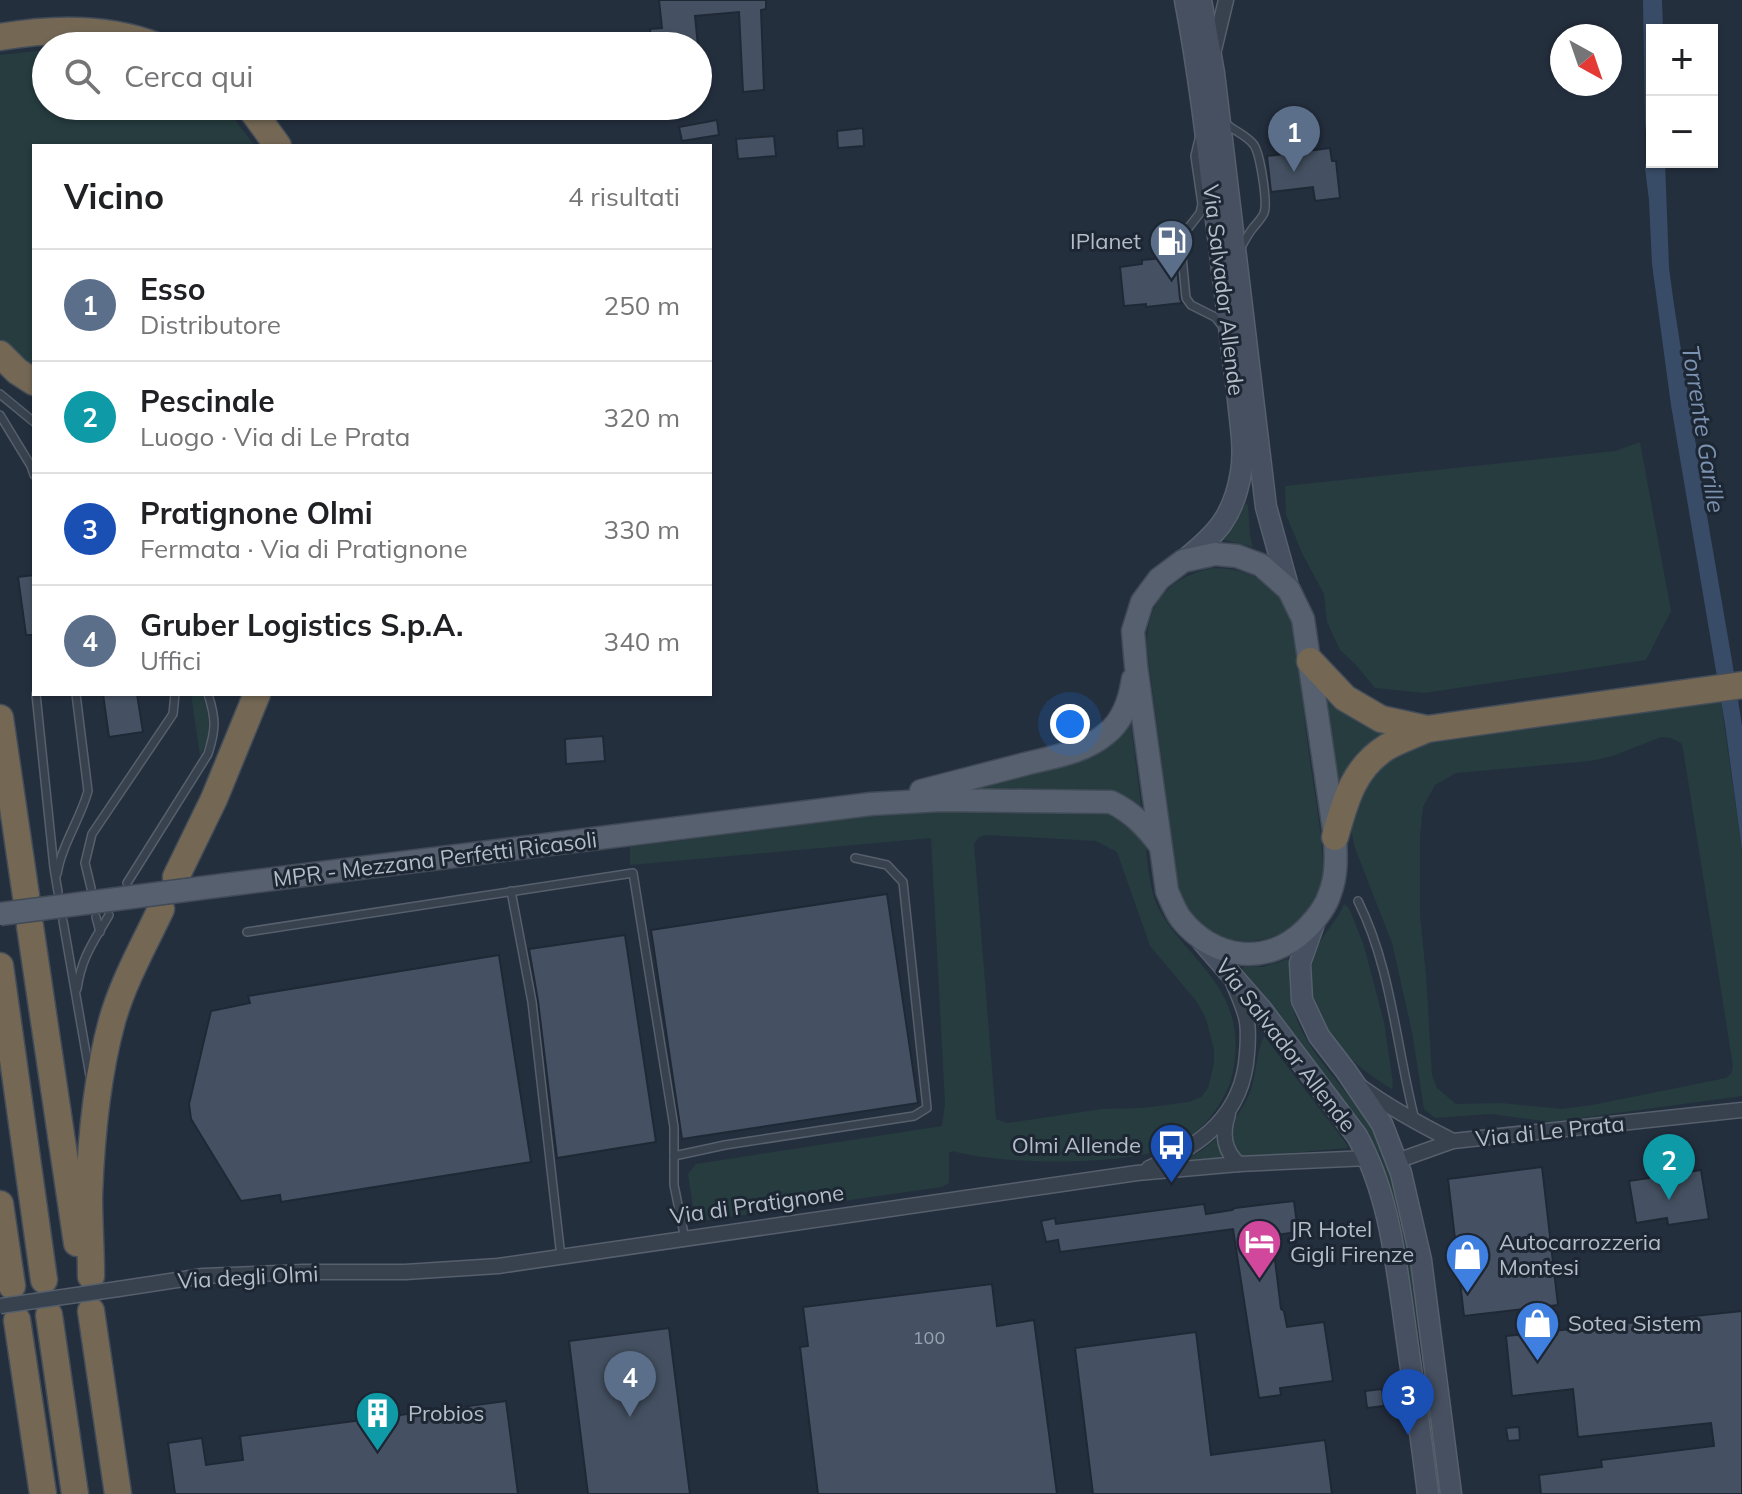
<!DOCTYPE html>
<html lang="it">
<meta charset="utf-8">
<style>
:root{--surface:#fff;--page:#f6f6f6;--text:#202124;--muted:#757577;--line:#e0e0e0;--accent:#506383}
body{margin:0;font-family:Mulish,sans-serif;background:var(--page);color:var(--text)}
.controls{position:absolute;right:24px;top:24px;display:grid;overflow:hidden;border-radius:0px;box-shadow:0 2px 6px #0004}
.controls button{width:72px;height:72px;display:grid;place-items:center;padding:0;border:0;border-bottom:2px solid var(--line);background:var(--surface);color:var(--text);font:40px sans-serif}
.compass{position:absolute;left:1550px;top:24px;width:72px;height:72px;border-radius:50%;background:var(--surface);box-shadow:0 2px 6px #0004;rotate:140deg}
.you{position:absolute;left:1070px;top:724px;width:28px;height:28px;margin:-20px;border:6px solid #fff;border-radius:50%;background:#1a73e8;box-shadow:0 0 0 12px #1a73e833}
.badge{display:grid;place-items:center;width:52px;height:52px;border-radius:50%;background:var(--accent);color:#fff;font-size:26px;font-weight:700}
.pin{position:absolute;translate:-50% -66px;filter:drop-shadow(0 2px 4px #0008)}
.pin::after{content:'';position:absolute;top:42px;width:28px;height:24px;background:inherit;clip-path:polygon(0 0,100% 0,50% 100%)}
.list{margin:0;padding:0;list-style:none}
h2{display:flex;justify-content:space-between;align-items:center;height:104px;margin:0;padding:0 32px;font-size:34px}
h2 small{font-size:26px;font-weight:400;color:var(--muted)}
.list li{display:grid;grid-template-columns:52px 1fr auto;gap:24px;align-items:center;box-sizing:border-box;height:112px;padding:0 32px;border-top:2px solid var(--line)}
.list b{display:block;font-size:30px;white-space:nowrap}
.list p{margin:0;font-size:26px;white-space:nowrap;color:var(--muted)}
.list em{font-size:26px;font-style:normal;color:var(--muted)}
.icon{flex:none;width:44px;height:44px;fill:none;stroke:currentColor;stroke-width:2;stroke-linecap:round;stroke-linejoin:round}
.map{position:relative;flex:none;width:1742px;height:1494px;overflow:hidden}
.search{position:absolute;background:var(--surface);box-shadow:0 2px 6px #0004;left:32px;top:32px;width:680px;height:88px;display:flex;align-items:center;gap:20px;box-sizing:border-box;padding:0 28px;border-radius:44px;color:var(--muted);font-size:30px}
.panel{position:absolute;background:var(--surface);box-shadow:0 2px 6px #0004;left:32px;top:144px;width:680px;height:552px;border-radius:0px}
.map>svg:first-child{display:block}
.green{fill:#263c3f;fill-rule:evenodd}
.water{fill:#394c67}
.building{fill:#455162;stroke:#1f2835;stroke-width:2}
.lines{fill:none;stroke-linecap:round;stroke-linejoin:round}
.lane-casing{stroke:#565f6c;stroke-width:10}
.street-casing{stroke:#565f6c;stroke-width:17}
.secondary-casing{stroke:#565f6c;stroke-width:23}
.primary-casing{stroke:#414a57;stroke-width:25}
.highway-casing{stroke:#434c59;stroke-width:29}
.lane{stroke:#38414e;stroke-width:7}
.street{stroke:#38414e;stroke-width:14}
.secondary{stroke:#465061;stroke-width:20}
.primary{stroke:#56606e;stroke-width:22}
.highway{stroke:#746855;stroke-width:26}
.street-bridge-casing{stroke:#565f6c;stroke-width:17;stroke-linecap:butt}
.primary-bridge-casing{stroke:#414a57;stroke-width:25;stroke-linecap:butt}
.street-bridge{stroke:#38414e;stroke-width:14}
.primary-bridge{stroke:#56606e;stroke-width:22}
.labels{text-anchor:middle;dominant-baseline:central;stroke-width:6;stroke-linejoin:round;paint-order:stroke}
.number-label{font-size:18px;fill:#98a1af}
.poi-label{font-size:22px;fill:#b4bcc9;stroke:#1d2633;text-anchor:start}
.street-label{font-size:22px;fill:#b4bcc9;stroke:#1d2633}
.water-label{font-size:24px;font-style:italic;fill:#7c92b1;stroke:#1d2633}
</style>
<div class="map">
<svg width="1742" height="1494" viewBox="0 0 1742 1494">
<rect width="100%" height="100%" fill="#242f3e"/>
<g class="green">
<path d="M46,50V106H222L232,116L255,146H34V369L24,363L0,338V55Z"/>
<path d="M1640,442L1671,611L1646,660L1424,693L1375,688L1355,664L1340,650L1327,622L1324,594L1303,555L1286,515L1285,486L1615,451Z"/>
<path d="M1246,503L1248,505L1250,535L1253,547L1224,540L1235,524Z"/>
<path d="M1212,568C1242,568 1268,577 1284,604C1292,618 1293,635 1296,651C1301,685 1304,720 1309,754C1314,790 1321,826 1323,863C1324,871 1323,879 1321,887C1307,936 1244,958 1203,926C1192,917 1185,904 1179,891L1147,649C1146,603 1168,578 1212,568Z"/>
<path d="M191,694H202C210,714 212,737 200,756Z"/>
<path d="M1327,697L1398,732L1339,789V784Z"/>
<path d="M1721,701L1742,851V1096L1551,1122L1491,1114L1435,1118L1424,1109L1412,1032L1392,943L1355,848L1350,825L1365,784L1390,757L1422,743L1540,728L1631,713ZM1661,737L1671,738L1681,743L1683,749L1733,1066L1731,1074L1726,1078L1592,1105L1562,1109L1501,1103L1456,1104L1437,1088L1432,1075L1426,975L1420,915V836L1423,807L1435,785L1456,773L1590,761L1613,756Z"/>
<path d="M1127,725H1131L1142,813L938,795Z"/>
<path d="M928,809H1109L1145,840C1148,863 1149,891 1160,911C1180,947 1217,972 1230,1011C1238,1032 1237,1061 1230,1083C1220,1109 1201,1133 1175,1145C1129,1167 1001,1165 952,1151L949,1153V1183L942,1187L702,1221L695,1219L688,1174L696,1164L942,1126L945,1103L931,838L630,865V847ZM987,835L1096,841L1117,852L1150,946L1197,1002L1206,1019L1214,1050V1064L1208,1088L1201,1097L1189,1102L1142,1108L1102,1109L1007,1123L996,1119L974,844L979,837Z"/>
<path d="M1344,904L1349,908L1364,946L1384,1022L1393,1083L1392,1089C1346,1063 1293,1008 1316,951C1322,933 1338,921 1344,904Z"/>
<path d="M1288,959L1291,962C1279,1032 1336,1072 1370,1125C1384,1148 1391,1176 1398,1202L1394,1203L1380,1155L1367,1133L1242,969L1244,967H1263Z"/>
<path d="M1264,1036L1348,1146L1347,1148L1246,1157L1239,1155C1235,1147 1230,1140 1231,1131C1233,1119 1243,1108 1248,1097C1257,1078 1255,1055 1264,1036Z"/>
<path d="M1217,1138L1224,1159L1181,1163L1202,1150Z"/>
<path d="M1403,1223L1418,1297L1443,1494H1438L1421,1348L1399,1224Z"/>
</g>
<path class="water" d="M1643,0H1662L1663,30H1652V162H1665L1669,268L1674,305L1707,516L1732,661L1742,726V850L1725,724L1671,405L1652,264L1649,200L1645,168L1648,152L1645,122Z"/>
<g class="building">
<path d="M659,0H766V9L761,10L764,90L743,92L739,12L695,16L698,46H651L650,29L662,28Z"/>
<path d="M717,120L719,135L682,141L679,127Z"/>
<path d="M863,128L864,146L838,148L837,131Z"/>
<path d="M774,136L776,156L738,159L736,139Z"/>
<path d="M1330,148L1332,161H1336L1340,198L1315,201L1313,187L1271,192L1267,156Z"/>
<path d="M1176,257L1180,299L1182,303L1146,307V304L1124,306L1120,267L1142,264V260Z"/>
<path d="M34,575V635H26L18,577Z"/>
<path d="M103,694H137L143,732L109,737Z"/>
<path d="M603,736L605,761L566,764L565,739Z"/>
<path d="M887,894L918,1103L682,1139L651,930Z"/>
<path d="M625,935L656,1142L557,1158L538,1001L529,949Z"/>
<path d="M499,955L531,1162L281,1202L280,1195L241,1201L191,1119L189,1104L211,1011L250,1003L248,996Z"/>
<path d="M1542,1167L1558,1305L1464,1316L1448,1179Z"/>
<path d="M1701,1170L1709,1219L1668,1225L1667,1218L1636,1223L1629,1181Z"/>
<path d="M1294,1201L1298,1232L1275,1235L1277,1251L1274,1252L1281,1309L1284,1311L1287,1327L1324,1322L1333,1381L1280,1388L1281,1395L1259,1398L1233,1229L1060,1252L1058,1240L1046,1242L1041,1221L1055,1218L1056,1224L1204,1204L1206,1214L1232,1210L1235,1208Z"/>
<path d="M992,1284L997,1326L1034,1320L1057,1494H818L800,1347L808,1346L803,1307Z"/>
<path d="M1742,1311V1494H1541L1539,1475L1602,1467L1601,1460L1714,1446L1711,1423L1578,1437L1573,1389L1512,1396L1506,1336Z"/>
<path d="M669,1328L690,1494H588L569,1341Z"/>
<path d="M1196,1332L1211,1455L1325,1440L1332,1494H1093L1075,1348Z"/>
<path d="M1382,1389L1384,1406L1367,1408L1365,1391Z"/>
<path d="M506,1401L518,1494H175L168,1443L202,1438L206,1465L243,1460L240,1436Z"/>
<path d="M1519,1427L1520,1440L1508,1441L1506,1428Z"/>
</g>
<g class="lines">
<defs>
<g id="lane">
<path d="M1224,122C1233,131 1246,134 1254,145C1260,154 1268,202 1264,213C1262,218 1257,223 1253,228C1248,234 1244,242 1240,249"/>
<path d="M1200,135L1195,156L1202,204L1200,213L1182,236L1181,246L1186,298L1191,305L1215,317L1223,327"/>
<path d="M0,394L34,422"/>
<path d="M0,415L31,466L34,475"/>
<path d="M36,694L54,868L58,892"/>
<path d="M57,874C62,844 80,820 88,791L76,694"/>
<path d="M127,883L208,754C216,729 216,719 208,694"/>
<path d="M91,888L85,863L92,834L173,714L175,694"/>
<path d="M511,891L532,1002L561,1257"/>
<path d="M1358,901C1392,969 1396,1047 1415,1120"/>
<path d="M96,917L100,932"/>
<path d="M63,921L90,1076"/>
<path d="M247,932L633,873L674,1127V1185L685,1239"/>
<path d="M77,989C82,956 93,943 109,915"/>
<path d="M674,1156L725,1145L914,1116L927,1108L903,882L887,865L855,858"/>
</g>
<g id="street">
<path d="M1213,54L1226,0"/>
<path d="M1361,1087C1390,1108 1421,1125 1453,1141"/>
<path d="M1228,1114C1222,1133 1223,1150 1239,1164"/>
<path d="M1397,1161L1453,1141L1742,1110"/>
<path d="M1149,1168C1201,1146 1243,1115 1247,1054C1248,1042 1249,1028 1246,1017C1243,1005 1237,993 1233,982"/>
<path d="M118,1289L203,1276L304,1272H405L498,1266L1137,1173L1239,1164L1369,1158"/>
</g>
<g id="secondary">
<path d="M1201,0L1214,73L1266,507L1289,590"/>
<path d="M1183,561C1217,534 1234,516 1241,472C1245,448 1240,423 1238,399C1234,367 1230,334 1226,302C1213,201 1204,100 1185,0"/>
<path d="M1315,921L1300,963L1302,1000L1319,1036L1346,1071L1382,1124L1401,1173L1421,1260L1451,1494"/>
<path d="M1202,941L1262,1010L1357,1136C1388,1192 1395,1255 1404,1318C1412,1377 1421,1435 1428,1494"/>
</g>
<g id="primary">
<path d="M1215,554L1237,556L1261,565L1289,590L1303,619L1335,837C1336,857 1337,875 1330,893C1326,907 1316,919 1306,929C1268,967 1214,960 1181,919C1175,911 1171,900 1167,891L1136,666L1133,631L1142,602L1159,579L1183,561Z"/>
<path d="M921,791C956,782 990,773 1025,764C1052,757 1084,753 1106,734C1123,721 1130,699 1133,679"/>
<path d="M225,885L871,804L942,800L1111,802C1132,812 1145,826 1159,844"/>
</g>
<g id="highway">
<path d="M0,37C51,28 108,27 157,46"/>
<path d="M249,106L278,146"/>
<path d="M0,354L17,371L34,382"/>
<path d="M1310,661L1345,698L1381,719L1427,729"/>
<path d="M0,718L26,896"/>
<path d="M1335,837C1345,802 1353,768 1387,747C1399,740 1414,735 1427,729L1742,685"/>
<path d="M176,877L214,799L257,694"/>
<path d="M30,926L77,1243"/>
<path d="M0,966L44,1280"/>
<path d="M0,1204L12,1286"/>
<path d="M91,1276C91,1249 89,1223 89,1196C91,1140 97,1076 112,1021C123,982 144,945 161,909"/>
<path d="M91,1311L118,1494"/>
<path d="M49,1315L75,1494"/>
<path d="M17,1320L43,1494"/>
</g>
</defs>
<use href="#lane" class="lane-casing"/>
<use href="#street" class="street-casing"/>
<use href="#secondary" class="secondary-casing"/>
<use href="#primary" class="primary-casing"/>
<use href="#highway" class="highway-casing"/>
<use href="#lane" class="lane"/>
<use href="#street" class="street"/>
<use href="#secondary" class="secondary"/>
<use href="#primary" class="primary"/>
<use href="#highway" class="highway"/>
<defs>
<path id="street-bridge" d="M0,1306L118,1289"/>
<path id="primary-bridge" d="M0,914L225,885"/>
</defs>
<use href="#street-bridge" class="street-bridge-casing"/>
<use href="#primary-bridge" class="primary-bridge-casing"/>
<use href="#street-bridge" class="street-bridge"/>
<use href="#primary-bridge" class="primary-bridge"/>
</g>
<defs>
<symbol id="fuel-pin" viewBox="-11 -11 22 30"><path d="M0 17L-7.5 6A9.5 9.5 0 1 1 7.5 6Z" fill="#5c6f8a" stroke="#1d2633"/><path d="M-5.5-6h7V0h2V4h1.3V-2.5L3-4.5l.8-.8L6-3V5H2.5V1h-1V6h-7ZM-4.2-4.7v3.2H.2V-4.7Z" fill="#fff"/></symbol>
<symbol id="bus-pin" viewBox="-11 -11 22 30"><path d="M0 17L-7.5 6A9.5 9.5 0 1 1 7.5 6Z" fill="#1a4fb4" stroke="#1d2633"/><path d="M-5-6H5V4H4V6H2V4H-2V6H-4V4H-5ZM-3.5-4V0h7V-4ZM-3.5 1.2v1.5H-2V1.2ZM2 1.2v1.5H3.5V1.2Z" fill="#fff"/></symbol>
<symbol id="hotel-pin" viewBox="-11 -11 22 30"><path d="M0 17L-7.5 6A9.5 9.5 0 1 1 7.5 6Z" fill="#d1479c" stroke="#1d2633"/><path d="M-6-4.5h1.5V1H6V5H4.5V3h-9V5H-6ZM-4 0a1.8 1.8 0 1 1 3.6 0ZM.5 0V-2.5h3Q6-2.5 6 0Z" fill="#fff"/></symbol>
<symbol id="shop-pin" viewBox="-11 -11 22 30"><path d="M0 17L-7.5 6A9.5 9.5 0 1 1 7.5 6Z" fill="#3f7fe0" stroke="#1d2633"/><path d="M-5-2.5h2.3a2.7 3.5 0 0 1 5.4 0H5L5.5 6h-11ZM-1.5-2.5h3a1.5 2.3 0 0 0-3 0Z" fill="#fff"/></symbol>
<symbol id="building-pin" viewBox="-11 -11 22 30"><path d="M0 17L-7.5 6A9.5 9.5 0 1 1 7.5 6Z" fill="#0f9aa8" stroke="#1d2633"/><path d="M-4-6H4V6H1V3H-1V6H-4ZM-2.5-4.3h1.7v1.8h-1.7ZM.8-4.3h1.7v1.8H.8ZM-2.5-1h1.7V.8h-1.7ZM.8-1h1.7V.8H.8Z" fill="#fff"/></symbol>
</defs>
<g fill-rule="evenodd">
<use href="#fuel-pin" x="1146" y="216" width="51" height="69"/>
<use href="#bus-pin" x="1146" y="1120" width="51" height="69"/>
<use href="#hotel-pin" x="1234" y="1216" width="51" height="69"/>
<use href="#shop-pin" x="1442" y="1230" width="51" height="69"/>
<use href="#shop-pin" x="1512" y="1298" width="51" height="69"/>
<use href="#building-pin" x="352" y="1388" width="51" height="69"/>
</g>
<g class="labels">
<g class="number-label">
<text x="929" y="1337">100</text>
</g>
<g class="poi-label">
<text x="1141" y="241" text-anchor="end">IPlanet</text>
<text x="1141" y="1145" text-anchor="end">Olmi Allende</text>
<text x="1290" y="1229">JR Hotel<tspan x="1290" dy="25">Gigli Firenze</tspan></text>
<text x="1499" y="1242">Autocarrozzeria<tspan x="1499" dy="25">Montesi</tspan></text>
<text x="1568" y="1323">Sotea Sistem</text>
<text x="408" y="1413">Probios</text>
</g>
<g class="street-label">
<text transform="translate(1224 290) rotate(83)">Via Salvador Allende</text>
<text transform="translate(435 859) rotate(-7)">MPR - Mezzana Perfetti Ricasoli</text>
<text transform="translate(1286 1045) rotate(52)">Via Salvador Allende</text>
<text transform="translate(1550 1131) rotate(-6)">Via di Le Prata</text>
<text transform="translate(757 1204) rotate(-8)">Via di Pratignone</text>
<text transform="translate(248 1277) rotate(-3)">Via degli Olmi</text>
</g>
<g class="water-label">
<text transform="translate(1704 429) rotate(81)">Torrente Garille</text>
</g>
</g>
</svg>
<div class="controls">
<button>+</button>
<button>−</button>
</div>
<svg class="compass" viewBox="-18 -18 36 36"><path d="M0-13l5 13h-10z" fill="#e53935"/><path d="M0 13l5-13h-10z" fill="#757577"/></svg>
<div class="you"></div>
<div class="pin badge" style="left:1294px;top:172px;background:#5c6f8a">1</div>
<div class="pin badge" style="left:1669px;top:1200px;background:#0f9aa8">2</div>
<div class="pin badge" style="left:1408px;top:1435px;background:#1a4fb4">3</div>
<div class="pin badge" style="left:630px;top:1417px;background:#5c6f8a">4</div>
<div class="search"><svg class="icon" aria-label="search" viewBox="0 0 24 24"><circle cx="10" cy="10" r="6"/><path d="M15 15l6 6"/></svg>Cerca qui</div>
<section class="panel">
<h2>Vicino<small>4 risultati</small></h2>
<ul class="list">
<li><span class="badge" style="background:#5c6f8a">1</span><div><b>Esso</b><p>Distributore</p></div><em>250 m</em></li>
<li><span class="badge" style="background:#0f9aa8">2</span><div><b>Pescinale</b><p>Luogo · Via di Le Prata</p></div><em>320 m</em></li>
<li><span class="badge" style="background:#1a4fb4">3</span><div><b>Pratignone Olmi</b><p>Fermata · Via di Pratignone</p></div><em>330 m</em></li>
<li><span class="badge" style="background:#5c6f8a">4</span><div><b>Gruber Logistics S.p.A.</b><p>Uffici</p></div><em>340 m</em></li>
</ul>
</section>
</div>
